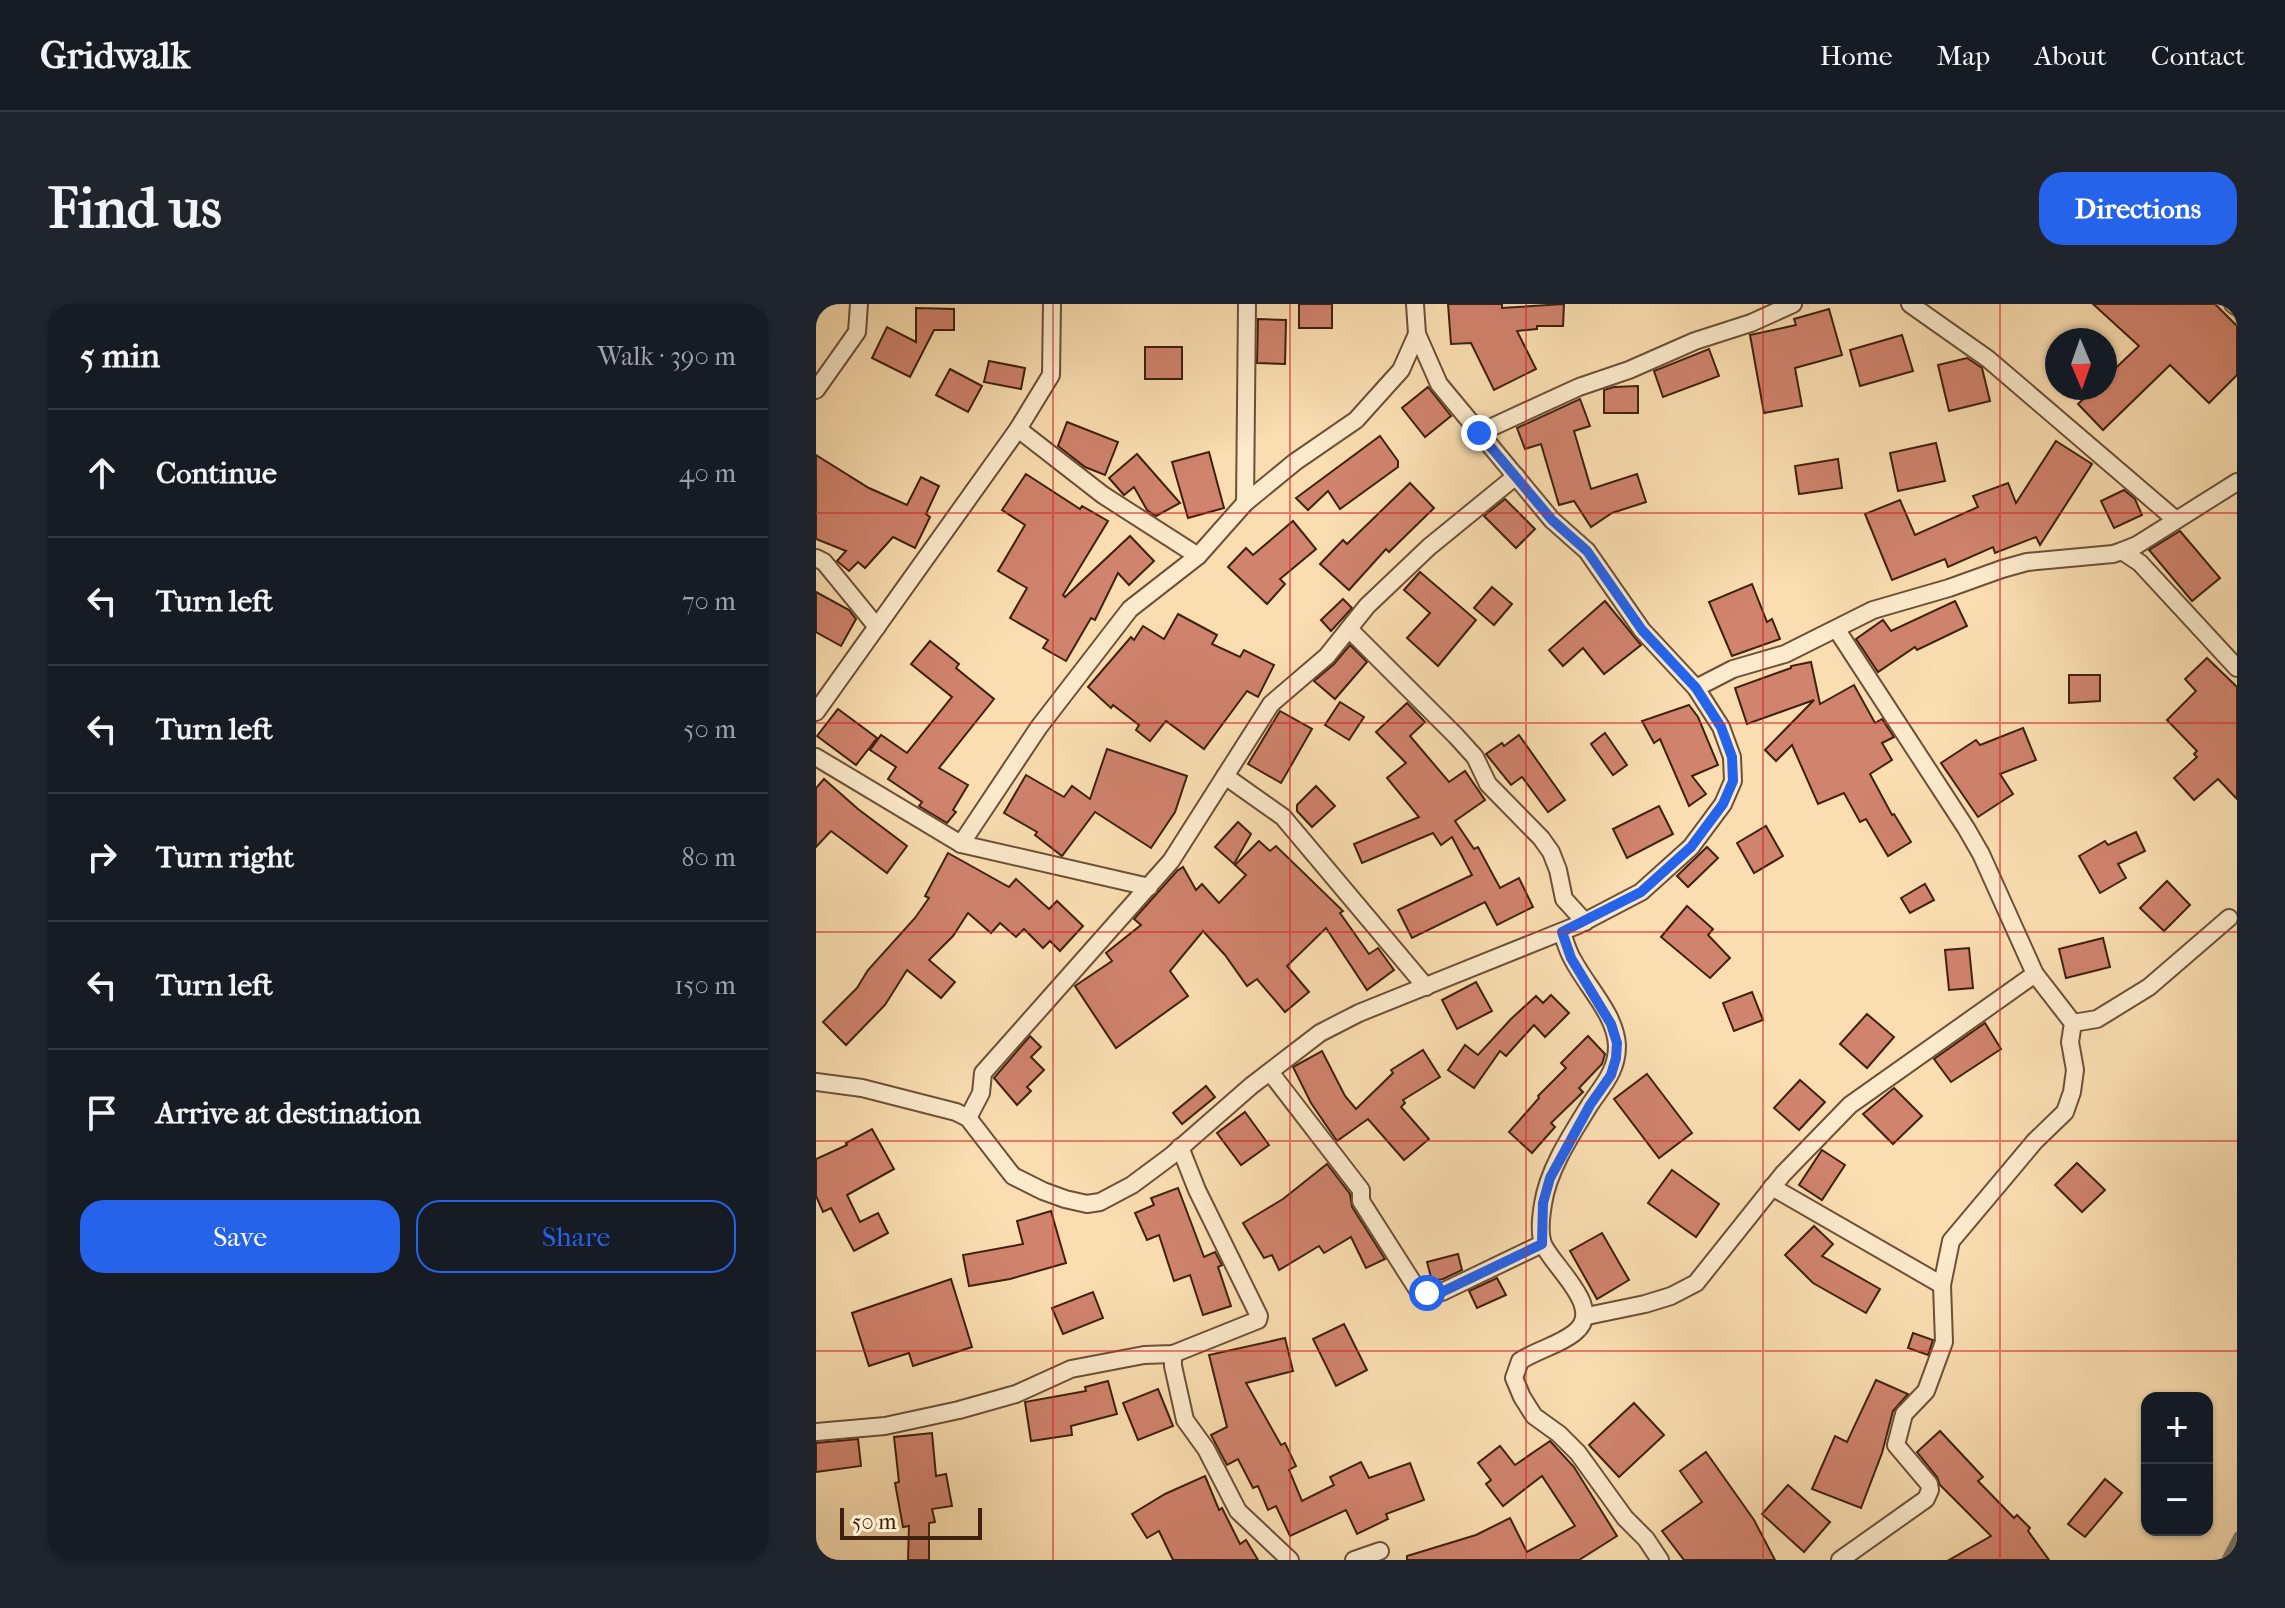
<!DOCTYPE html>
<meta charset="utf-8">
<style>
:root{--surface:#171b24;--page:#20242c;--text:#f1f3f6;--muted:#9ea1a6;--line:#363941;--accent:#2563eb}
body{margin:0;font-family:"IM FELL French Canon",serif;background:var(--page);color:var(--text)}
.controls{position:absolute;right:24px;bottom:24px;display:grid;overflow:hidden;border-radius:16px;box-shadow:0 2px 6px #0004}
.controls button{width:72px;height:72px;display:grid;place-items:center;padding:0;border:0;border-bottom:2px solid var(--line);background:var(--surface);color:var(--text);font:40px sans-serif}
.compass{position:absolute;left:1229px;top:24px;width:72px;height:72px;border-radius:50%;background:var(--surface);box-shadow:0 2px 6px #0004;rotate:178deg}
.scale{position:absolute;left:24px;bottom:20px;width:142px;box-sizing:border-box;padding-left:8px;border:4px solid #3e210e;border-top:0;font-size:22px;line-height:28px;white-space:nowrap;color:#3e210e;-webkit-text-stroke:6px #fceacc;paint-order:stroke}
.stop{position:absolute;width:24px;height:24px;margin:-18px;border:6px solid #2563eb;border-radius:50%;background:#fff}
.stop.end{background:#2563eb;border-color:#fff;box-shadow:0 2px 8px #0008}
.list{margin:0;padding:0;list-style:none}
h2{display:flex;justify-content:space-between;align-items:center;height:104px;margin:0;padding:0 32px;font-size:34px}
h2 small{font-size:26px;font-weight:400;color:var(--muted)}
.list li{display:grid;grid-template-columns:52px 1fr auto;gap:24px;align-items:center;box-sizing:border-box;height:128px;padding:0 32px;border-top:2px solid var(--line)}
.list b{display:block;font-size:30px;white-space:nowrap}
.list em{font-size:26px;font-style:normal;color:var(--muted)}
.actions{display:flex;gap:16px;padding:24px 32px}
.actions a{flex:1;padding:18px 0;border:2px solid var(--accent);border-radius:24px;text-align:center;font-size:28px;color:var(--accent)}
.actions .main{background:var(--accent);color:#fff}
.icon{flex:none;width:44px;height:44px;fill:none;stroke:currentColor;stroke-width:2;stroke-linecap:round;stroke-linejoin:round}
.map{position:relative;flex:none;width:1421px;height:1256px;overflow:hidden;border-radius:24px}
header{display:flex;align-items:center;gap:48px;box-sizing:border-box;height:112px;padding:0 40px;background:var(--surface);border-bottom:2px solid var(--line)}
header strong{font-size:38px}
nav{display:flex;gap:44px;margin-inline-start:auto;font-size:28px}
.intro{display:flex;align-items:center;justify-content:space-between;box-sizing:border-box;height:192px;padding:0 48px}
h1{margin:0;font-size:56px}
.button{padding:20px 36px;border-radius:24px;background:var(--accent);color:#fff;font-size:28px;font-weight:700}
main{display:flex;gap:48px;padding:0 48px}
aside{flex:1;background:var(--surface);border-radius:24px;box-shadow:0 2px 6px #0004}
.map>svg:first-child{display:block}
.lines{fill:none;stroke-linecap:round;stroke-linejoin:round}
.stream{stroke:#787d71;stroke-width:6}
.building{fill:#d0836d;stroke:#3e210e;stroke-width:2}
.minor-casing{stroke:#6d5037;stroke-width:20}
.minor{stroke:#fceacc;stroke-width:16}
.route{stroke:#2563eb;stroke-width:10}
.grid{fill:none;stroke:#d62828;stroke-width:2;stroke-opacity:0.55}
</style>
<header>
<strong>Gridwalk</strong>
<nav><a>Home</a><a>Map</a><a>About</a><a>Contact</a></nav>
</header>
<div class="intro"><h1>Find us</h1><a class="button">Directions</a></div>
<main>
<aside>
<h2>5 min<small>Walk · 390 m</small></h2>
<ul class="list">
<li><svg class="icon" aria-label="ahead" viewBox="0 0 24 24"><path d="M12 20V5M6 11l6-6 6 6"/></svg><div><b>Continue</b></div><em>40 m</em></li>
<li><svg class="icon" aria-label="left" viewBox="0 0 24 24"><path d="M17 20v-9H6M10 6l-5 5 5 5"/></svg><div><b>Turn left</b></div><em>70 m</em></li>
<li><svg class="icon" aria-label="left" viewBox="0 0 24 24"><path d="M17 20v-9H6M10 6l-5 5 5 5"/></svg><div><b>Turn left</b></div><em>50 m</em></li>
<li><svg class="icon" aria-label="right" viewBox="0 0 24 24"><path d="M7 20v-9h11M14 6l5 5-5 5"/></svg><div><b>Turn right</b></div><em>80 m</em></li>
<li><svg class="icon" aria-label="left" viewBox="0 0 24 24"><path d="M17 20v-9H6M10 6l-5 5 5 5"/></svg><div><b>Turn left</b></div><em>150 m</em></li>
<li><svg class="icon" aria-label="arrive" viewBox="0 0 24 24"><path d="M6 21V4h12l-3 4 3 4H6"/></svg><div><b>Arrive at destination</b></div></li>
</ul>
<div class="actions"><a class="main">Save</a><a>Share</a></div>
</aside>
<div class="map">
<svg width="1421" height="1256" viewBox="0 0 1421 1256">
<rect width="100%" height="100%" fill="#fadeb1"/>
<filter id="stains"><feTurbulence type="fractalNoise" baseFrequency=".0025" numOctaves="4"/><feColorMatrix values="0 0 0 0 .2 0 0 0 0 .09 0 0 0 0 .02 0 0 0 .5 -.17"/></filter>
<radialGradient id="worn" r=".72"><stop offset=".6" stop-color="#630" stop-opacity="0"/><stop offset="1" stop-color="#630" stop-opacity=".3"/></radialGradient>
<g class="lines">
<path class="stream" d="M1408,1256L1421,1231"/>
</g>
<g class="building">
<rect x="483" y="0" width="33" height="24"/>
<path d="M632,0H686V4L748,0L747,22H721V25L701,27L720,65L678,86L655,39L635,40Z"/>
<path d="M1277,0H1399L1421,22V71L1393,99L1354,61L1287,126L1262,100L1279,84H1289V74L1323,42Z"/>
<path d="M100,4L138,5V26H118L94,73L56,54L71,23L100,38Z"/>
<path d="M1013,5L1026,51L979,64L986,102L948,109L934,31L980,21L978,15Z"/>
<path d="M442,15L470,16L469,60L441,59Z"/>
<path d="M1086,31L1097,67L1044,82L1034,46Z"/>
<rect x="329" y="43" width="37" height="32"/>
<path d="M893,45L903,72L847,93L838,67Z"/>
<path d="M1151,54L1166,64L1174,97L1133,107L1122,61Z"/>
<path d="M173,57L209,64L205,85L168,78Z"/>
<path d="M134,65L166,82L152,108L120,91Z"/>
<path d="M822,82V109H788V86L798,83Z"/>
<path d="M612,83L635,112L609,133L586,104Z"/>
<path d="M764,95L774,122L758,127L775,185L821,170L830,198L796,209L775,223L758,197L743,201L725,140L709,145L701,124Z"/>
<path d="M251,118L302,138L289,171L269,163L242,142Z"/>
<path d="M564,132L582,157V163L524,205L512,187L492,206L480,194Z"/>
<path d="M1240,137L1276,160L1224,241L1220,233L1179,249L1177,243L1132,263L1129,255L1076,276L1049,210L1084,196L1099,231L1162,203L1157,192L1192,179L1200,199Z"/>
<path d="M1120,139L1129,177L1082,187L1074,149Z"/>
<path d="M393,148L408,204L372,214L356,158Z"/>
<path d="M321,150L364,199L340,212L331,206L318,183L308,191L293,174Z"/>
<path d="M0,151L53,184L91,201L105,173L123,182L110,210L114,213L99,244L77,233L49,264L42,258L33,267L21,257L30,247L0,235Z"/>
<path d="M1022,155L1026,184L983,190L979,162Z"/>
<path d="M210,170L264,205L266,202L292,217L247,291L249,293L314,232L338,257L313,281L302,269L279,316L275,314L250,357L227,344L232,336L194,314L211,284L182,267L209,221L186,206Z"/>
<path d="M594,179L618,204L573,248L570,245L533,286L504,260L527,236L531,240Z"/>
<path d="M1308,186L1319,195L1326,211L1298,224L1285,197Z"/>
<path d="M689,195L719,225L700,244L668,212Z"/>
<path d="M477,217L500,245L464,275L469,280L451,300L412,263L430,244L437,251Z"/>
<path d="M1364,227L1404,274L1376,297L1333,246Z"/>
<path d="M604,268L660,316L622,362L591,334L614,309L588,286Z"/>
<path d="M936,280L951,318L956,315L964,335L916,352L893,298Z"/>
<path d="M676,283L696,300L678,321L658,304Z"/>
<path d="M0,288L33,306L40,315L25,342L0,328Z"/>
<path d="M527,295L536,304L515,327L505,316Z"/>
<path d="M789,297L825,341L788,370L767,344L747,362L733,346Z"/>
<path d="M1139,297L1151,322L1101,346L1099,343L1062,368L1040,335L1067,316L1075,327Z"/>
<path d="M362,310L401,331L396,340L424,353L428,346L458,361L442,393L431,387L388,445L350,417L334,437L320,426L323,421L297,401L295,404L272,383L315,333L318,336L327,322L348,335Z"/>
<path d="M114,337L143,360L140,364L178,395L123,464L152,481L137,506L140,508L131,519L103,502L106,498L72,475L80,463L54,446L65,431L91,449L136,393L95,360Z"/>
<path d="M534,341L551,358L519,395L498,377L518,360Z"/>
<path d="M1391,354L1421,383V495L1402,475L1378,496L1358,474L1381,453L1378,450L1381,447L1351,416L1380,387L1369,375Z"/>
<path d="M995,358L1004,400L1038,381L1059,419L1066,415L1078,433L1066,439L1076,456L1054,470L1076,511L1078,510L1095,538L1072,552L1050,515L1044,518L1028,489L1002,500L976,441L960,457L949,446L998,396L931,420L919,384L975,364V362Z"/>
<path d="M1253,371H1284V397L1253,399Z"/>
<path d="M524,398L548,413L533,436L509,421Z"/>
<path d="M591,399L609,418L594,432L633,478L649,467L669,496L639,517L658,545L662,543L684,584L703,574L717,603L681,621L669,598L596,634L582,606L656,571L636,533L625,541L617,529L546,559L538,540L603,513L571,474L590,459L560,428Z"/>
<path d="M873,401L882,413L902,461L876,472L890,490L873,502L844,435L838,439L826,417Z"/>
<path d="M22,405L61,434L40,461L1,432Z"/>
<path d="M464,407L496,425L465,479L432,460Z"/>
<path d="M1207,424L1220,456L1184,470L1197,490L1162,513L1125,459L1160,436L1164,441Z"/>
<path d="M789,429L811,461L797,471L775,440Z"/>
<path d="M703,431L749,496L732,508L706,473L695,481L670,450L686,439L688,442Z"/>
<path d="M291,445L371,472L359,508L335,544L279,508L246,552L219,531L221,528L188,509L210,471L248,493L256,482L274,495Z"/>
<path d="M8,475L42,505L91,542L71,569L15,527L0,543V484Z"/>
<path d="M500,482L519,502L496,523L481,507V501Z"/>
<path d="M843,502L857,530L811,554L797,525Z"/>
<path d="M422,518L435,530L418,560L399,543Z"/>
<path d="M950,522L967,552L938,569L921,539Z"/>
<path d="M1320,528L1329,547L1302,560L1310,574L1284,589L1263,552L1289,537L1292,541Z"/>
<path d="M443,537L454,547L460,542L527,607L524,609L553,650L562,644L578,666L551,686L510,624L471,662L493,688L469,708L441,675L431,682L409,651L387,627L354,667L372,692L300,744L259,682L296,657L290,649L325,621L318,615L361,567L367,563L380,586L386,580L403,599L430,571L419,561Z"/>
<path d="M891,543L902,554L872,583L861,572Z"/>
<path d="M132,549L193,583L200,575L233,605L241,597L267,622L244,647L234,637L227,644L208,625L200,633L184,619L175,629L152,609L137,632L113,656L139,678L125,694L91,666L69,701L30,741L7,718L41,684L52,666L99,614L113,594L109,592Z"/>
<path d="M1351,577L1374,601L1348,627L1324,604Z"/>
<path d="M1109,580L1118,596L1094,609L1085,594Z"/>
<path d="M871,602L897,625L892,631L914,654L894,674L845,633Z"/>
<path d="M1287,634L1294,663L1250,674L1243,645Z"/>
<path d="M1153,644L1157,684L1133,686L1129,646Z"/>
<path d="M660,678L676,707L641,725L626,696Z"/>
<path d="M936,688L947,716L918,727L907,699Z"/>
<path d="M735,691L753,709L729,733L718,721L690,752L684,747L658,784L632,766L649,741L662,751L695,715L720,692L727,699Z"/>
<path d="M1051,710L1078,733L1051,764L1024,740Z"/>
<path d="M1169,719L1185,745L1135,778L1118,755Z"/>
<path d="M214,732L225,743L215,753L228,766L211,783L215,787L201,801L178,774Z"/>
<path d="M772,732L789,750L786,760L763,784L767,788L735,819L739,823L716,849L693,828L723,794L722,792L750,764L745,759Z"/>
<path d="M607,746L624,773L587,796L589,799L585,803L613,835L588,856L552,815L521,837L495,799L477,763L506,747L529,792L540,805L577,769L575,766Z"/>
<path d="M831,770L876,829L843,854L798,795Z"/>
<path d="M984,776L1009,798L983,826L958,804Z"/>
<path d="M390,782L399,793L366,820L357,809Z"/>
<path d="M1078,784L1106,812L1077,840L1047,810Z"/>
<path d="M429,808L453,841L425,861L401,829Z"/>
<path d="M56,825L78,865L31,891L44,918L62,909L72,929L38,947L15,904L7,908L0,892V855L31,841L30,839Z"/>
<path d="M1006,846L1029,861L1006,896L983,881Z"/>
<path d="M1261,859L1289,886L1266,908L1239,881Z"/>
<path d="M511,860L534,890L536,903L569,955L550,964L535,933L508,949L503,942L463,966L456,951L448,954L427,919L467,895Z"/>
<path d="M856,866L903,900L880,933L832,899Z"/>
<path d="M362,884L388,953L399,948L406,961L402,963L415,1002L387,1011L374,971L358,977L343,931L331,936L319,909L338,901L335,894Z"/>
<path d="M235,907L250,959L194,975L153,982L147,951L207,940L201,917Z"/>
<path d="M998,922L1017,940L1006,952L1064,985L1050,1009L997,979L969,951Z"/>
<path d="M786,929L813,976L781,995L754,947Z"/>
<path d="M642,950L646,966L627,975L616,977L611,958Z"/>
<path d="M681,974L690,991L661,1004L653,987Z"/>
<path d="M135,975L156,1043L97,1062L93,1049L53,1062L36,1009Z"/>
<path d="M277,988L287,1014L247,1030L236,1004Z"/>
<path d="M528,1020L551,1066L520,1082L497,1035Z"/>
<path d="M1097,1029L1117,1036L1112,1051L1092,1044Z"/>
<path d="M469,1034L477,1067L430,1079L465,1141L469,1139L480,1162L473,1166L486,1197L518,1181L514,1173L545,1158L553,1174L594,1159L608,1196L570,1210L572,1215L541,1230L530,1206L474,1232L460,1202L452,1206L442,1182L437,1184L422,1155L411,1161L395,1131L411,1123L393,1051Z"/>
<path d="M1060,1076L1092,1090L1077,1107L1066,1149L1045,1204L996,1185L1019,1132L1031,1138Z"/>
<path d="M292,1077L301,1110L255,1122L256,1131L215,1137L209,1098L270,1087L269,1083Z"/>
<path d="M342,1085L357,1122L322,1136L307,1099Z"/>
<path d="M818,1099L848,1131L803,1173L773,1141Z"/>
<path d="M1124,1127L1167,1173L1162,1177L1198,1214L1201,1211L1214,1224L1212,1227L1233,1256H1133L1175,1232L1124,1181L1121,1173L1101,1148Z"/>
<path d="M116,1129L120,1172L130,1170L136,1202L116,1205L119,1218L113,1219V1256H92L93,1222L87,1223L79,1179L83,1178L78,1133Z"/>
<path d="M42,1135L45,1162L0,1168V1139Z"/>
<path d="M734,1137L758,1163L801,1232L763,1256H591V1252L660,1231L694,1214L711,1248L759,1222L726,1172L687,1202L670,1180L675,1176L662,1159L684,1142L699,1161Z"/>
<path d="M890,1148L938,1216L959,1256H868L846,1227L886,1198L864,1167Z"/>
<path d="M389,1172L403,1206L406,1204L424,1240L430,1236L442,1256H357L343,1227L331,1234L316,1210L349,1190Z"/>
<path d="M1289,1175L1306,1189L1269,1233L1252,1220Z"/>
<path d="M972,1181L1014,1218L988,1248L946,1210Z"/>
</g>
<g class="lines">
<defs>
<g id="minor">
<path d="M1094,0L1172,55L1360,216"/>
<path d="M1417,0L1421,3"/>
<path d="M0,86L41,28L43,0"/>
<path d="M202,125L287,191L382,252"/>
<path d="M663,129L763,83L813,66L879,37L935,19L977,0"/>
<path d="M429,199L431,0"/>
<path d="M1306,247L1321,241L1421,178"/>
<path d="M0,254L8,258L61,323"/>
<path d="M533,325L640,432L659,453L672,480L725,534L735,548L742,566L748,595L769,618"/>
<path d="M1021,326L1150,524L1165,550L1219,670L1257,719L1254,738L1259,766L1256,788L1249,808L1219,837L1135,937L1126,981L1128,1038L1110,1087L1088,1110L1080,1141L1113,1180L1114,1186L1110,1195L1024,1256"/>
<path d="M880,384L917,365L969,350L1057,306L1133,284L1186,265L1211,258L1297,250L1306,247L1324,259L1421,364"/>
<path d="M0,408L202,125L235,71L236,0"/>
<path d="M0,453L145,540L333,583"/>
<path d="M409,472L467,513L610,683"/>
<path d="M145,540L223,423L314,305L382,252L429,199L479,158L540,116L585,66L601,30"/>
<path d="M746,628C749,638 752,648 757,656C771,683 800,711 801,742C801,768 786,782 773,802C755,831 732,866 727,900C725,912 723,932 728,942C741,967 789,1005 758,1029C743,1041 721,1046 704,1057L698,1074L706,1093L718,1112L743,1130L762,1149L809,1214L830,1235L844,1256"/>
<path d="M1257,719L1281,715L1333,683L1413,614"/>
<path d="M454,768L545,886V897L603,988H626L726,940"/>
<path d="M0,778L46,784L140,808L152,814L197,872L227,887L249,895L271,900L284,898L316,881L355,852L435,782L504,729L543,709L762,621L825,588L875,543L907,500L917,477L916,453L905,423L880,384L826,326L771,247L736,216L623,80L601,30L599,0"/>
<path d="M152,814L165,789L167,769L355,557L455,400L511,352L551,302L613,243L700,172"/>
<path d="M956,883L1126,981"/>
<path d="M771,1012L829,1000L855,992L880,979L967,870L1034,801L1219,670"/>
<path d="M357,1050V1062L369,1116L390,1145L422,1207L474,1256"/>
<path d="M0,1128L69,1122L143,1106L200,1090L255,1065L328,1051L357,1050L442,1016L443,1012L381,886L364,843"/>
<path d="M538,1256L564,1247"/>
</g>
</defs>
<use href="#minor" class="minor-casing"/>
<use href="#minor" class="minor"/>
</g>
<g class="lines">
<path class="route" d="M611,989L626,988L726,940L727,899L734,874L774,801L795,771L800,754L801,739L795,720L755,654L746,628L825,588L875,543L907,500L917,477L916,453L905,423L880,384L826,326L771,247L736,216L663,129"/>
</g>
<path class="grid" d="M237,0V1256M474,0V1256M710,0V1256M947,0V1256M1184,0V1256M0,209H1421M0,419H1421M0,628H1421M0,837H1421M0,1047H1421"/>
<rect width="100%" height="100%" filter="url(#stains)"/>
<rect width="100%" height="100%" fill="url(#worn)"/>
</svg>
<div class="controls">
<button>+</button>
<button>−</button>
</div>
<svg class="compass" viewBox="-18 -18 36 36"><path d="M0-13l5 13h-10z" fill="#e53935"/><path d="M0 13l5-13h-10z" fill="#9ea1a6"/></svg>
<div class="scale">50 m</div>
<div class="stop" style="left:611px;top:989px"></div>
<div class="stop end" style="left:663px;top:129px"></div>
</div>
</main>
